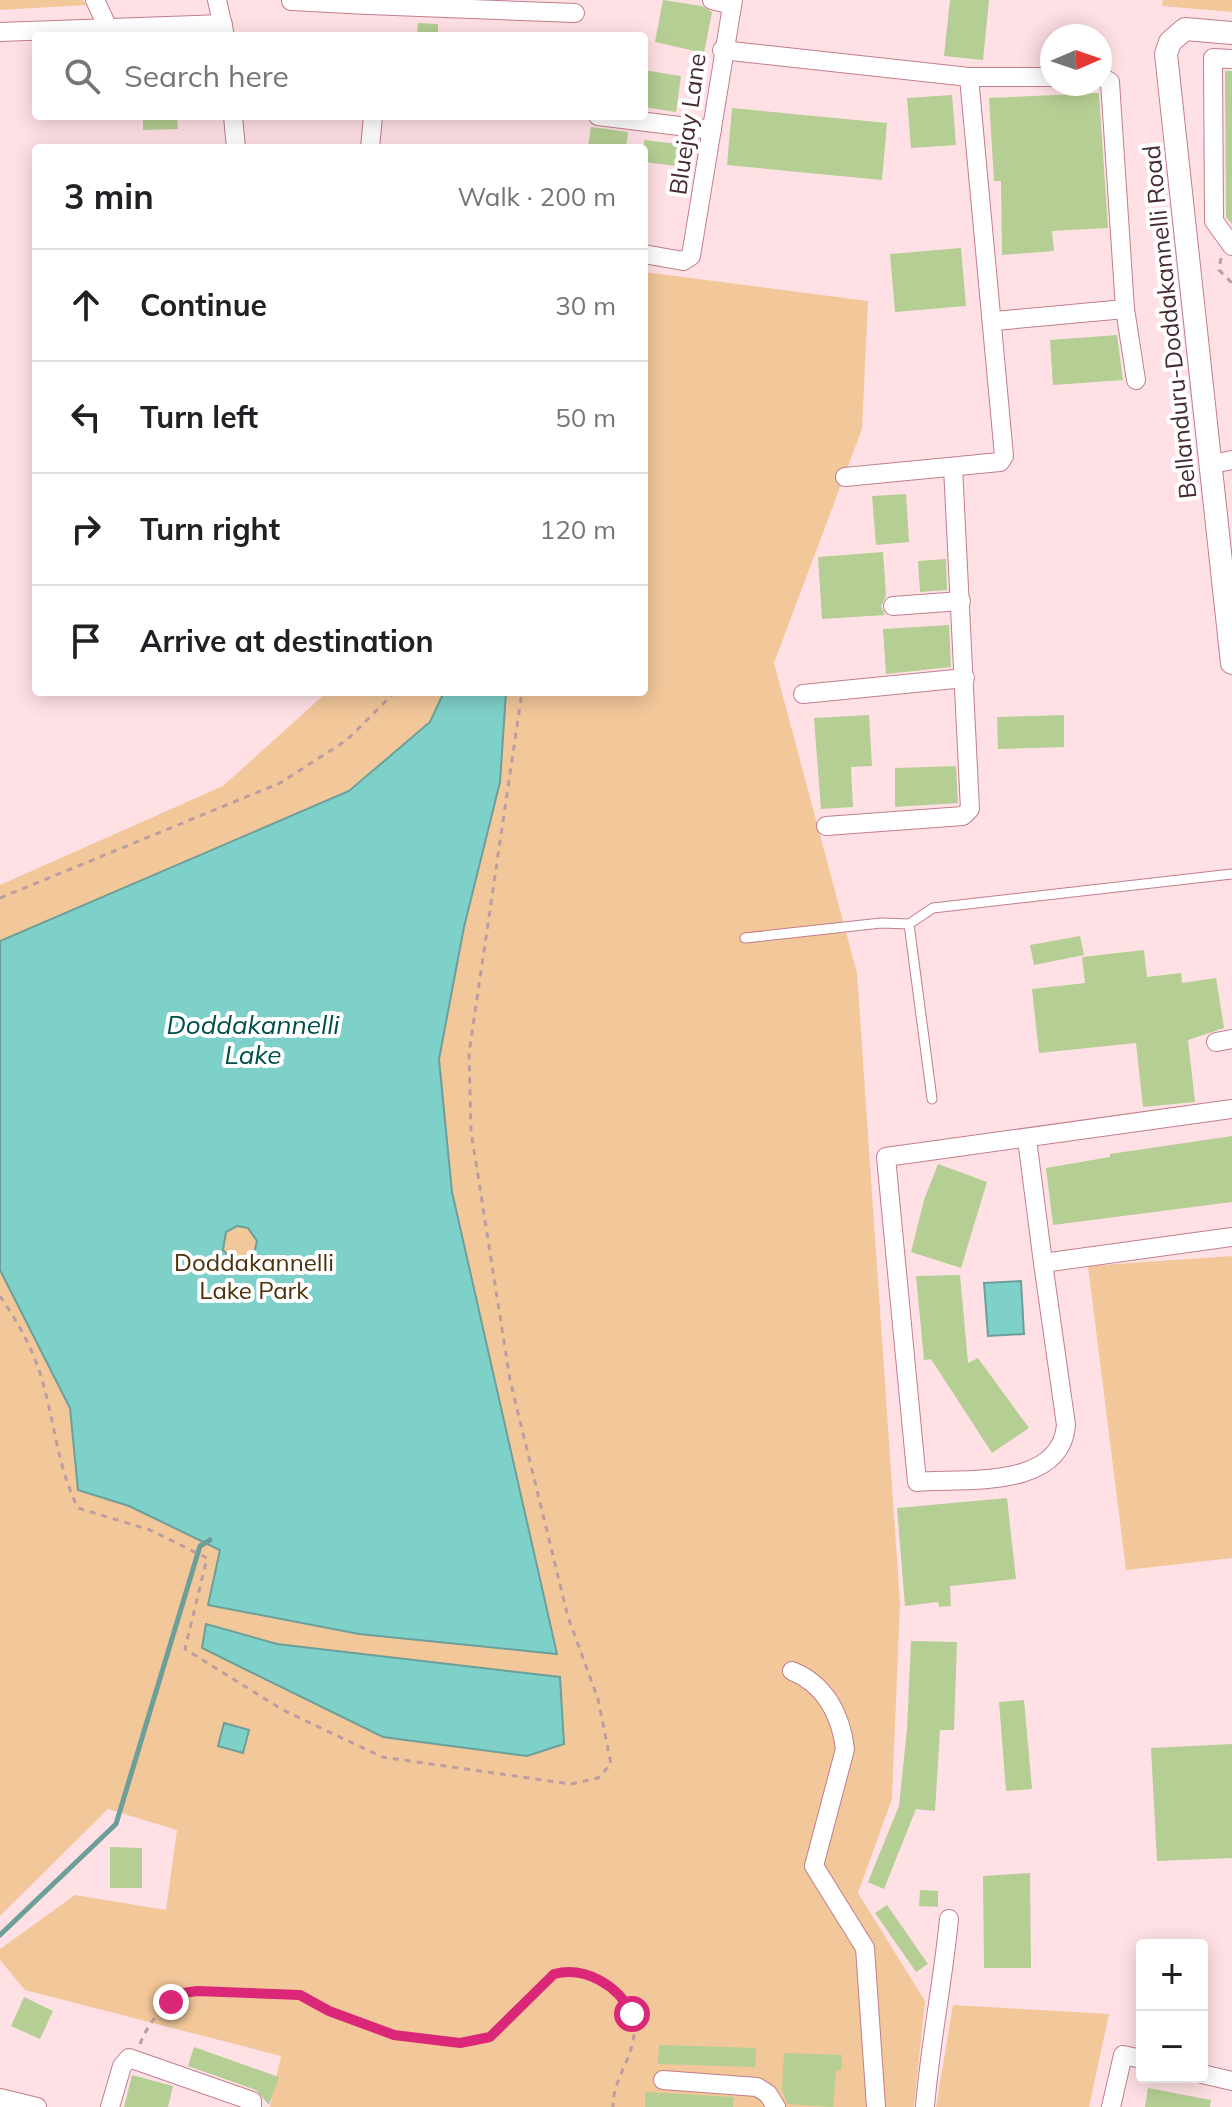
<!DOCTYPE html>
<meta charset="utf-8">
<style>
:root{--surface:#fff;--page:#f2f2f2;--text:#202124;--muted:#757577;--line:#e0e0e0}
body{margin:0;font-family:Mulish,sans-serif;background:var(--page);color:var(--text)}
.controls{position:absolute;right:24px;bottom:24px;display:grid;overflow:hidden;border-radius:8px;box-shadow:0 4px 20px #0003}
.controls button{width:72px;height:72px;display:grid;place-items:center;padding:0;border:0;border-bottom:2px solid var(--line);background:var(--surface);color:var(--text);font:40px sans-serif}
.compass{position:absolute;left:1040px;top:24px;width:72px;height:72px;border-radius:50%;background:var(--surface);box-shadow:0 4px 20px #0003;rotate:88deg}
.stop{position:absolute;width:24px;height:24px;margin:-18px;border:6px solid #db2777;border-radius:50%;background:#fff}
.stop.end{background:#db2777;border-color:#fff;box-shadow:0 2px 8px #0008}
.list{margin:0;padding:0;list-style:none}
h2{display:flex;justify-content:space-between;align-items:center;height:104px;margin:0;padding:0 32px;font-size:34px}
h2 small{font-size:26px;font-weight:400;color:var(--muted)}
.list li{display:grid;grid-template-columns:52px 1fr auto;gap:24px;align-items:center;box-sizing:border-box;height:112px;padding:0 32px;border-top:2px solid var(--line)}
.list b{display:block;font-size:30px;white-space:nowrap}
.list em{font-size:26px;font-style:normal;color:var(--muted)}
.icon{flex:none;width:44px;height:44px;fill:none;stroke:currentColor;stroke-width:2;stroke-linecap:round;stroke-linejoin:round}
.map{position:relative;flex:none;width:1232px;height:2107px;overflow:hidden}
.search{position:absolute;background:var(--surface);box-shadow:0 4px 20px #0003;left:32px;top:32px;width:616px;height:88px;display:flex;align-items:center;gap:20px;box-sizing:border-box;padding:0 28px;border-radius:8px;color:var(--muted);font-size:30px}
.panel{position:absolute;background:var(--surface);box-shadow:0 4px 20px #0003;left:32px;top:144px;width:616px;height:552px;border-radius:8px}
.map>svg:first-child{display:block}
.green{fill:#f2c79a}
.water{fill:#7ed1c9;stroke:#6d9f9a;stroke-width:2;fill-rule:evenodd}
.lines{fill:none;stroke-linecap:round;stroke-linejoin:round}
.stream{stroke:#6d9f9a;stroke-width:5}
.building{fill:#b4ce93}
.service-casing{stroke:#c17e8b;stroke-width:11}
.minor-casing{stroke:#c17e8b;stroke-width:20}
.tertiary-casing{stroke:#c17e8b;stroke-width:24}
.path{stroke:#bb9ea2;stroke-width:3;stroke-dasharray:6 6;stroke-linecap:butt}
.service{stroke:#fff;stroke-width:9}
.minor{stroke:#fff;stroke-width:18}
.tertiary{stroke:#fff;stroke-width:22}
.route{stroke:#db2777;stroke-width:10}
.labels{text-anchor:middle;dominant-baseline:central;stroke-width:8;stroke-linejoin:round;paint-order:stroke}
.street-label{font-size:24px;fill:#45292e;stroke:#fff}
.park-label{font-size:24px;fill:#4e3009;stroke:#fff}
.water-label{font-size:26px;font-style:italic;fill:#004e49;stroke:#fff}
</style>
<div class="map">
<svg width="1232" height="2107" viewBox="0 0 1232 2107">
<rect width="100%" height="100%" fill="#ffe1e5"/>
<g class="green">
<path d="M0,0H83L86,5L0,10Z"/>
<path d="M1163,0H1232V12L1162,6Z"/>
<path d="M644,272L868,301L862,429L774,663L857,973L900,1603L892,1799L858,1893L925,2001L914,2107H270L281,2056L25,1990L0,1960V1949L75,1895L166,1910L177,1830L108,1809L0,1916V885L223,786L327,692H644Z"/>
<path d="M1232,1256V1558L1126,1570L1088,1266Z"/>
<path d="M953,2005L1109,2014L1089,2107H936Z"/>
</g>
<g class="water">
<path d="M444,692H506L500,782L464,927L439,1059L452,1192L557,1654L359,1634L208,1605L220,1550L129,1506L78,1490L70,1408L0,1270V941L349,791L430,722ZM237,1226L248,1228L257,1241L254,1254L244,1261L231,1259L223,1250L226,1232Z"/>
<path d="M1021,1281L1024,1334L988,1336L984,1283Z"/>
<path d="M206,1624L277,1644L560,1677L564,1744L527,1756L383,1737L202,1648Z"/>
<path d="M224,1723L249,1730L243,1753L218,1746Z"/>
</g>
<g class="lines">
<path class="stream" d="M0,1935L116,1824L200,1546L210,1540"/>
</g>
<g class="building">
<path d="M663,0L702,6L712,12L704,53L655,42Z"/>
<path d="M950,0H989L983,60L944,56Z"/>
<path d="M418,23L438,24V36H417Z"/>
<path d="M644,70L681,76L676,112L644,107Z"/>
<path d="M1225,71H1232V224L1226,217Z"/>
<path d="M1099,93L1108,228L1052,231L1054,251L1002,255L1001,181H994L989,98Z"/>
<path d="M952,95L956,145L911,148L907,98Z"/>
<path d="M732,108L887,123L882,180L727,165Z"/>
<path d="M143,116H177L178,129L143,130Z"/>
<path d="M591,127L628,132L626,148H588Z"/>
<path d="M644,140L679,144L676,166L644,162Z"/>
<path d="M961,248L966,306L895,312L890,254Z"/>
<path d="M1117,335L1123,380L1053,385L1050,340Z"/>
<path d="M906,494L909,542L876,545L872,496Z"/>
<path d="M883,552L886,596L881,606L885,615L822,619L818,557Z"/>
<path d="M946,559L947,590L920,592L918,561Z"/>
<path d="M949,625L951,667L886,674L883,629Z"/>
<path d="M869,715L872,766L851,767L853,807L821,809L814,718Z"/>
<path d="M1064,715V747L998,749L997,717Z"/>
<path d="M956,766L958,803L895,807V768Z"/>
<path d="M1080,936L1084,955L1034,965L1030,945Z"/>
<path d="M1144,950L1147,977L1181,973L1182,983L1216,978L1224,1028L1188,1040L1195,1102L1143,1107L1136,1043L1039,1053L1032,989L1085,983L1082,957Z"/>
<path d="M1232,1136V1202L1053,1225L1046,1168L1110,1157V1154Z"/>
<path d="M938,1164L987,1182L961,1268L911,1252L924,1200Z"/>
<path d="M960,1275L968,1363L978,1358L1029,1428L992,1453L931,1359L924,1360L916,1276Z"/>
<path d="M1007,1498L1016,1579L950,1586L951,1606L939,1607L938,1602L905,1606L897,1508Z"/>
<path d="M911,1641L957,1642L954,1730H940L935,1811L916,1809L884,1889L868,1882L899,1806L907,1729Z"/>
<path d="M1024,1700L1032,1789L1006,1791L999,1702Z"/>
<path d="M1232,1744V1858L1157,1861L1151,1748Z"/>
<path d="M110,1847L142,1848V1888H110Z"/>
<path d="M1030,1873L1031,1968H984L983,1876Z"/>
<path d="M920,1890L938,1891V1907L919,1906Z"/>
<path d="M887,1905L928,1964L916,1972L875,1913Z"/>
<path d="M24,1997L53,2011L40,2039L11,2026Z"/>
<path d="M659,2045L756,2048L755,2067L658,2064Z"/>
<path d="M194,2047L279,2077L269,2105L256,2090L188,2066Z"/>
<path d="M784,2053L842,2055L841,2070H836L833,2107L787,2104L782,2089Z"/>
<path d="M132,2075L173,2086L168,2107H124Z"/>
<path d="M1148,2088L1211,2100L1210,2107H1145Z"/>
<path d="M645,2092L733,2097V2107H645Z"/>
</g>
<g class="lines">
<defs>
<g id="service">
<path d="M745,938L881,923L909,924"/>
<path d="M932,1099L909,924L933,908L1232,874"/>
</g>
<g id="minor">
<path d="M95,0L108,28"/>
<path d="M217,0L225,36"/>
<path d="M370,0L368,5L575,13"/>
<path d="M712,0L732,5"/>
<path d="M291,1L368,5"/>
<path d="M0,32L223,24"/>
<path d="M722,50L969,77H1052"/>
<path d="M1232,59L1213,58L1214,221L1232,246"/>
<path d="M233,116L236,148"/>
<path d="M598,116L712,130"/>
<path d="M370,148L373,116"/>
<path d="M644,254L683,261L691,256L733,0"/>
<path d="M1125,309L1136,380"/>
<path d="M995,321L1125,309L1110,82L1100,76"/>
<path d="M1212,464L1232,460"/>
<path d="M845,477L1000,462L1004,456L969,77"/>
<path d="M893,606L961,601"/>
<path d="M803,694L965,678"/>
<path d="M826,826L963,816L970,809L953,467"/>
<path d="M1216,1042L1232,1039"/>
<path d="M1232,1109L886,1157L917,1482C964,1478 1061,1490 1066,1425L1043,1263L1232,1237"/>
<path d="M1027,1139L1043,1263"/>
<path d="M792,1671C825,1684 841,1715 845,1749L814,1866L865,1948L876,2107"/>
<path d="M1202,2074L1232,2081"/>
<path d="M663,2080L757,2087L768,2094L776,2107"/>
<path d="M0,2098L37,2107"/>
<path d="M110,2107L122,2066L129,2058L252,2101V2107"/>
<path d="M925,2107C930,2044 943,1982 949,1919"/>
<path d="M1111,2107L1123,2055L1142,2059"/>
</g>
<path id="tertiary" d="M1232,33L1185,29L1170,42L1166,54L1232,663"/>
</defs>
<use href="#service" class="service-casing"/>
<use href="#minor" class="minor-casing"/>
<use href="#tertiary" class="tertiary-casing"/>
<g class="path">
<path d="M1221,258L1219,270L1232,283"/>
<path d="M0,898L280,783L347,740L395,692"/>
<path d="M0,1296C19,1324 36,1354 44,1387C55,1427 59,1471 78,1508L150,1530L207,1558L185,1649L283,1710L382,1757L571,1784L598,1778L611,1764L598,1699L568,1617L510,1380L471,1131L469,1053L522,692"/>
<path d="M140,2044C150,2019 169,1996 197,1991C228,1995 271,1986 300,1995C311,1998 321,2008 332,2012C373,2029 418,2045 462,2043C526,2041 534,1934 608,1986C622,1996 632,2007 634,2025C637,2054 612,2079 613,2107"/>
</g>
<use href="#service" class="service"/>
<use href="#minor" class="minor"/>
<use href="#tertiary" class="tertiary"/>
</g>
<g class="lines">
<path class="route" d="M171,2002L183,1993L197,1991L300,1995L329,2011L394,2035L460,2043L490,2037L554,1974C585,1966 618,1985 632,2014"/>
</g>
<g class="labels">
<g class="street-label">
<text transform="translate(687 124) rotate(-82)">Bluejay Lane</text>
<text transform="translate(1169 322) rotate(-96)">Bellanduru-Doddakannelli Road</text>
</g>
<g class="park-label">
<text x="254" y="1262">Doddakannelli<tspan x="254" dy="28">Lake Park</tspan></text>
</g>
<g class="water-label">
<text x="253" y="1024">Doddakannelli<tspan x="253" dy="30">Lake</tspan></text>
</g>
</g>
</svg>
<div class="controls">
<button>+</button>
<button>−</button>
</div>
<svg class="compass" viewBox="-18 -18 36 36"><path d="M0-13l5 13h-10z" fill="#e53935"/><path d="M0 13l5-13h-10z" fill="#757577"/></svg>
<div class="stop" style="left:632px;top:2014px"></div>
<div class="stop end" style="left:171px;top:2002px"></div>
<div class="search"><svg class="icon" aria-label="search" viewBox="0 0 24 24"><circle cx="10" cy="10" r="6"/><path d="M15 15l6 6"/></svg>Search here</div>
<section class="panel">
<h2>3 min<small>Walk · 200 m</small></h2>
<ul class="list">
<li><svg class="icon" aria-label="ahead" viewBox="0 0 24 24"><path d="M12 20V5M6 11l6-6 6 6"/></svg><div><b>Continue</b></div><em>30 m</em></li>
<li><svg class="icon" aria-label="left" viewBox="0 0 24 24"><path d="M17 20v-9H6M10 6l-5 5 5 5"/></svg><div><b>Turn left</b></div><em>50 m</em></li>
<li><svg class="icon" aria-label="right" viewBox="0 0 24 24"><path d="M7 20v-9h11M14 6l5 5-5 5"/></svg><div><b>Turn right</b></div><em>120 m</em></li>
<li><svg class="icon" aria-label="arrive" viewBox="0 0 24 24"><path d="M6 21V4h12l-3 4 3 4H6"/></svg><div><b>Arrive at destination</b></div></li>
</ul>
</section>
</div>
